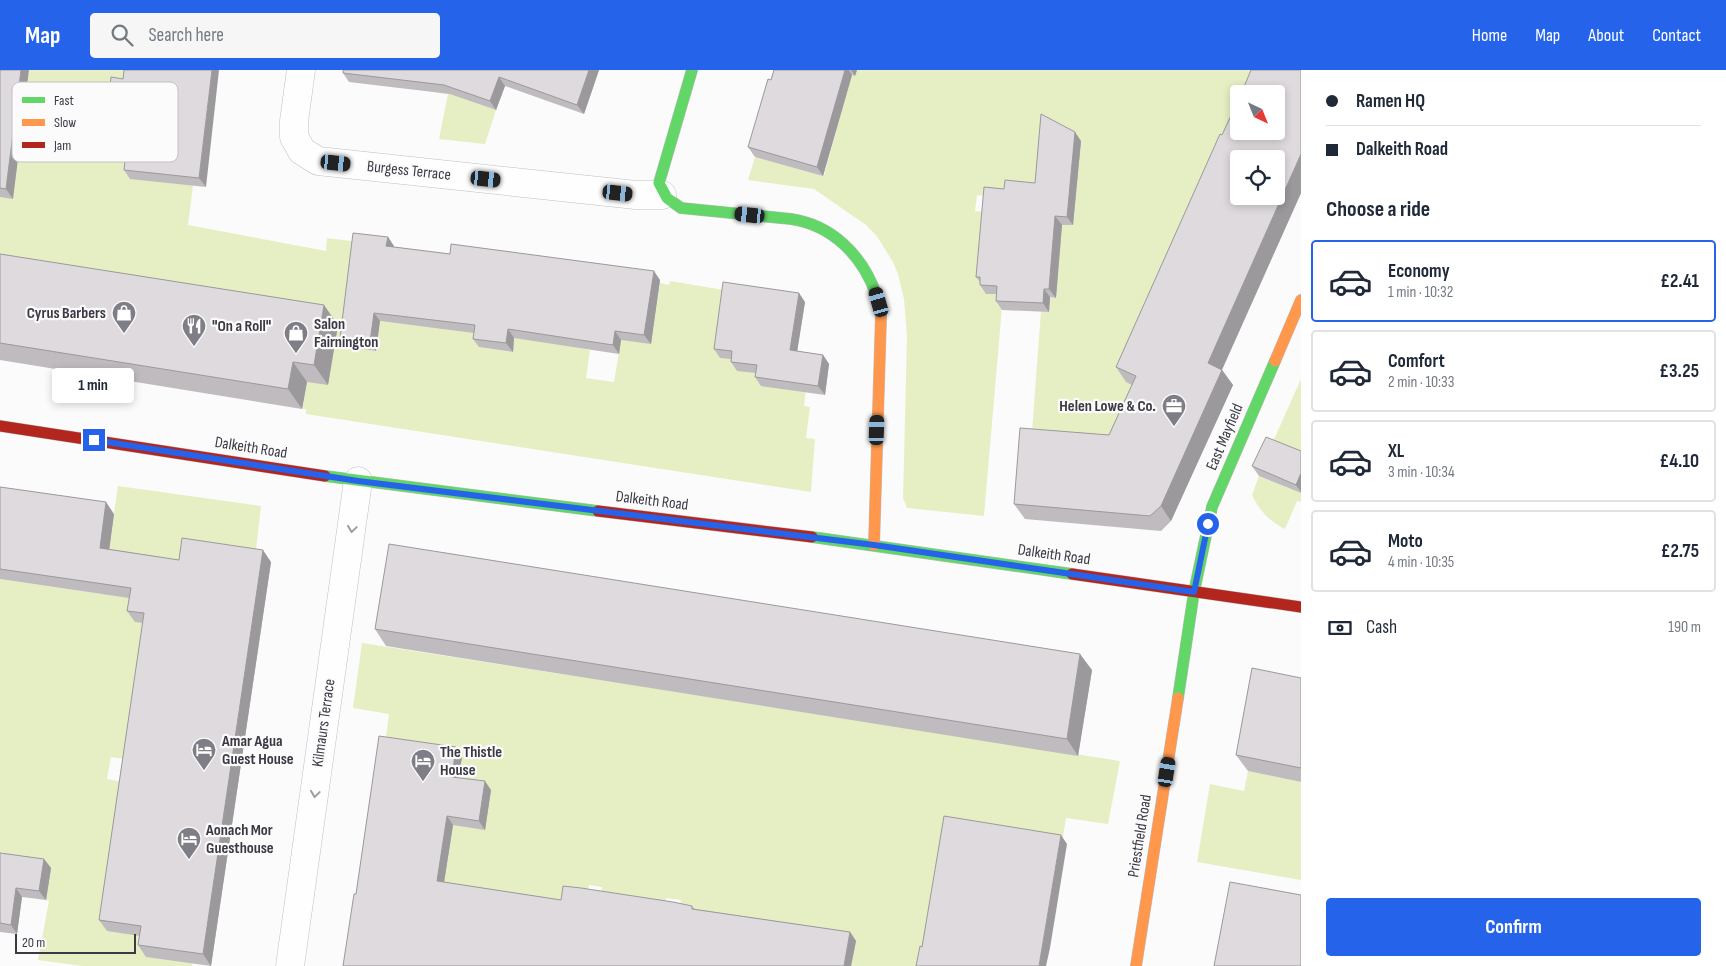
<!DOCTYPE html>
<meta charset="utf-8">
<style>
:root{--surface:#fff;--page:#f6f6f7;--text:#1f2937;--muted:#747a83;--line:#e0e1e3;--accent:#2563eb}
body{margin:0;font-family:"Sofia Sans Condensed",sans-serif;background:var(--page);color:var(--text);height:100vh;display:flex;flex-direction:column;font-size:19px;white-space:nowrap}
*{box-sizing:border-box;margin:0}
p{font-size:16px;color:var(--muted)}
.icon{flex:none;width:28px;height:28px;fill:none;stroke:currentColor;stroke-width:2;stroke-linecap:round;stroke-linejoin:round}
.map{position:relative;flex:1;overflow:hidden}
.details{display:flex;flex-direction:column;background:var(--surface);width:425px}
.details>*{flex:none}
.top-card{display:grid;align-content:center;height:110px;padding:0 25px;background:var(--surface)}
.needle{width:32px;rotate:137deg}
.buttons{position:absolute;left:1230px;top:15px;display:grid;gap:10px}
.buttons a{display:grid;place-items:center;width:55px;height:55px;border-radius:5px;background:var(--surface);box-shadow:0 2px 8px #0003;font-size:25px}
.scale{position:absolute;left:15px;bottom:12px;width:121px;box-sizing:border-box;padding-left:5px;border:2px solid #3c3945;border-top:0;font-size:14px;line-height:18px;white-space:nowrap;color:#3c3945;-webkit-text-stroke:4px #fbfbfb;paint-order:stroke}
.end{position:absolute;width:22px;height:22px;margin:-11px;border:6px solid #2563eb;background:#fff;box-shadow:0 0 0 2px #fff}
.from{border-radius:50%}
.bubble{position:absolute;height:35px;border-radius:5px;background:var(--surface);box-shadow:0 2px 8px #0003;font-size:16px;font-weight:700;line-height:35px;text-align:center}
.car{position:absolute;width:15px;height:30px;margin:-15px -8px;border-radius:6px;box-shadow:0 0 4px 1px #0007;background:linear-gradient(#222 24%,#8ab4d8 0 40%,#222 0 76%,#8ab4d8 0 86%,#222 0)}
.top-card b{display:flex;align-items:center;gap:18px;height:48px;font-size:19px}
.top-card b+b{border-top:1px solid var(--line)}
.top-card i{width:12px;height:12px;background:var(--text)}
ul{padding:0;list-style:none}
li{display:flex;align-items:center;gap:15px;height:82px;margin:0 10px 8px;padding:0 15px;border:2px solid var(--line);border-radius:5px}
li div{flex:1}
li b{display:block;font-size:19px}
li em{font-style:normal;font-weight:700}
li.active{border-color:var(--accent)}
li>.icon{width:45px;height:45px;stroke-width:1.5}
h2{padding:0 25px;font-size:22px;line-height:60px}
.pay{display:flex;align-items:center;gap:12px;height:55px;padding:0 25px;font-size:19px}
.pay p{margin-inline-start:auto}
.button{display:flex;gap:10px;margin-top:auto;padding:10px 25px}
.button a{flex:1;height:58px;border-radius:5px;background:var(--accent);color:#fff;font-size:20px;font-weight:700;line-height:58px;text-align:center}
header{display:flex;align-items:center;gap:30px;box-sizing:border-box;height:70px;padding:0 25px;background:var(--accent);color:#fff}
header strong{font-size:24px}
nav{display:flex;gap:28px;margin-inline-start:auto;font-size:18px}
.search{width:350px;height:45px;background:var(--page);display:flex;align-items:center;gap:12px;box-sizing:border-box;padding:0 18px;border-radius:5px;color:var(--muted);font-size:19px}
main{display:flex;flex:1;min-height:0}
.map>svg:first-child{display:block}
</style>
<header>
<strong>Map</strong>
<div class="search"><svg class="icon" aria-label="search" viewBox="0 0 24 24"><circle cx="10" cy="10" r="6"/><path d="M15 15l6 6"/></svg>Search here</div>
<nav><a>Home</a><a>Map</a><a>About</a><a>Contact</a></nav>
</header>
<main>
<div class="map">
<svg width="1301" height="896" viewBox="0 0 1301 896">
<rect width="100%" height="100%" fill="#fbfbfb"/>
<g fill="#e6efc3">
<path d="M29,0H174L107,49L106,59L122,61L135,75L193,116L188,155L326,181L327,168L359,172L346,277L376,281L380,251L421,256H482L480,277L512,282L523,195L571,276L590,280L586,308L614,312L621,270L651,273L660,213L669,215L670,211L730,221L738,290L763,304L806,319L804,336L810,337L806,368L815,369L811,422L306,344V339H302L307,312L0,193V127L22,51Z"/>
<path d="M441,0L462,28L496,40L485,74L439,69L448,24L438,23Z"/>
<path d="M834,0L855,6L857,0H1269L1258,24H1239V61L1147,321L1119,380L1032,362L1041,241L1049,242L1050,227L1056,228L1062,155H1073L1066,109L1010,128L977,125L975,141L992,143L1003,225L984,446L907,438L903,428L907,266L904,229L898,204L893,192L876,165L866,155L814,119L748,110L755,87L824,106L836,62Z"/>
<path d="M1301,309V388L1271,376Z"/>
<path d="M1259,406L1301,423V432L1297,431L1285,459C1270,452 1259,440 1252,425Z"/>
<path d="M118,416L261,436L255,489L178,558L174,696L111,687L107,709L130,713L149,867L147,887L193,893L192,896H82L38,890L49,831L46,830L50,798L0,791V509L102,524Z"/>
<path d="M362,573L1120,691L1108,754L1066,748L1062,773L989,896H851L679,841L681,830L666,828L664,839L600,828L602,817L589,815L587,827L560,885L422,841L453,751L469,717L385,675L389,644L353,638Z"/>
<path d="M1248,701L1301,712V810L1197,792L1210,714L1244,721Z"/>
</g>
<g fill="none" stroke-linecap="round" stroke-linejoin="round">
<defs>
<g id="street">
<path d="M301,0L294,51V67L302,81L318,91L636,125H662"/>
<path d="M290,896L358,411"/>
</g>
<g id="fast">
<path d="M692,0L659,113L667,128L681,138L791,149C832,155 862,185 876,224"/>
<path d="M325,406L598,441"/>
<path d="M812,467L1072,504"/>
<path d="M1178,628L1194,522L1212,437L1275,291"/>
</g>
<g id="slow">
<path d="M1275,291L1301,230"/>
<path d="M874,475L881,246L876,224"/>
<path d="M1136,896L1178,628"/>
</g>
<g id="jam">
<path d="M0,356L325,406"/>
<path d="M598,441L812,467"/>
<path d="M1072,504L1301,537"/>
</g>
</defs>
<use href="#street" stroke="#c0bec3" stroke-width="29"/>
<use href="#fast" stroke="#c0bec3" stroke-width="12"/>
<use href="#slow" stroke="#c0bec3" stroke-width="12"/>
<use href="#jam" stroke="#c0bec3" stroke-width="12"/>
<use href="#street" stroke="#fefefe" stroke-width="28"/>
<use href="#fast" stroke="#63d668" stroke-width="11"/>
<use href="#slow" stroke="#ff974d" stroke-width="11"/>
<use href="#jam" stroke="#b3261e" stroke-width="11"/>
</g>
<g fill="#bfbbbf">
<path d="M0,0L13,129L0,127Z"/>
<path d="M124,0L206,117L130,109L124,100L127,74H121L115,65V63L112,62L106,53L123,9Z"/>
<path d="M343,0H599L584,44L505,16L496,40L450,24L349,12L343,3Z"/>
<path d="M774,0H857L855,6L852,5L823,106L755,87L748,77Z"/>
<path d="M1222,65L1301,123L1222,300L1233,315L1171,451L1161,461L1025,449L1014,434L1109,365L1132,315L1126,312L1116,297Z"/>
<path d="M1081,71L1073,155H1062L1056,228L1050,227L1049,242L1002,240L996,231V224H986L980,215V212L976,207L1035,113Z"/>
<path d="M388,167L394,177L660,210L651,274L621,270L619,284L514,268L513,282L479,277L473,269L474,263L380,251L376,281L346,277L340,268Z"/>
<path d="M0,184L338,255L328,315L307,312L302,339L0,290Z"/>
<path d="M805,232L797,281L823,285L829,294L825,325L761,316L755,307L756,303L737,301L731,292V289L720,288L714,279Z"/>
<path d="M1301,381V423L1259,406L1252,396Z"/>
<path d="M0,417L114,444L109,479L179,490L271,492L211,896L146,887L138,875L140,866L107,861L99,850L143,553L135,552L127,541L129,528L0,509Z"/>
<path d="M375,559L1092,600L1078,686L386,576Z"/>
<path d="M1301,608V712L1248,701L1236,685Z"/>
<path d="M462,686L459,708L491,720L485,760L453,755L444,812L561,830L692,836L695,839L850,862L856,871L851,896H343L356,824Z"/>
<path d="M0,783L44,789L51,798L46,830L22,827L17,864L0,862Z"/>
</g>
<g fill="#9b999b">
<path d="M21,0H29L13,129L6,119Z"/>
<path d="M212,0H219L206,117L199,108Z"/>
<path d="M589,0H599L584,44L577,35Z"/>
<path d="M845,0H849L852,5L823,106L817,97Z"/>
<path d="M851,0H857L855,6Z"/>
<path d="M499,7L505,16L496,40L490,31Z"/>
<path d="M1075,62L1081,71L1073,155L1067,147Z"/>
<path d="M1301,84V123L1220,304L1222,300L1233,315L1171,451L1161,436L1208,293Z"/>
<path d="M1055,146L1062,155L1056,228L1049,219Z"/>
<path d="M388,167L394,176L393,185L386,176Z"/>
<path d="M654,201L660,210L651,274L644,265Z"/>
<path d="M1044,219L1050,227L1049,242L1043,233Z"/>
<path d="M799,223L805,232L796,289L790,280Z"/>
<path d="M324,235L338,255L328,315L314,295Z"/>
<path d="M374,243L380,251L376,281L370,272Z"/>
<path d="M508,259L514,268L513,282L506,273Z"/>
<path d="M615,261L621,270L619,284L613,275Z"/>
<path d="M823,285L829,294L825,325L818,316Z"/>
<path d="M293,292L307,312L302,339L288,319Z"/>
<path d="M1301,403V422L1296,415Z"/>
<path d="M106,432L114,444L108,489L100,478Z"/>
<path d="M263,480L271,492L211,896L203,884Z"/>
<path d="M1080,584L1092,600L1078,686L1067,669Z"/>
<path d="M456,677L462,686L458,715L452,707Z"/>
<path d="M485,711L491,720L485,760L479,751Z"/>
<path d="M447,746L453,755L443,819L437,811Z"/>
<path d="M1061,765L1067,774L1050,878L1046,896H1039Z"/>
<path d="M44,789L51,798L46,830L39,821Z"/>
<path d="M16,818L22,827L17,864L11,855Z"/>
<path d="M850,862L856,871L851,896H844Z"/>
</g>
<g fill="#dedade" stroke="#9b999b" fill-rule="evenodd">
<path d="M0,0H21L6,119L0,118Z"/>
<path d="M124,0H212L199,108L124,100L128,66L115,65L116,55L106,53L111,7L123,9Z"/>
<path d="M343,0H589L577,35L499,7L490,31L444,15L343,3Z"/>
<path d="M774,0H845L817,97L748,77L768,9L771,10Z"/>
<path d="M1251,0H1301V84L1208,293L1222,300L1161,436L1150,446L1014,434L1020,358L1109,365L1136,306L1116,297L1220,64L1222,65L1239,28V61H1276V24H1241ZM1239,89H1276V126H1239Z"/>
<path d="M1041,44L1075,62L1067,147L1055,146L1049,219H1044L1043,233L996,231L997,216L980,215V207H976L984,117L1004,119L1005,110L1035,113Z"/>
<path d="M353,163L388,167L386,176L450,184L451,174L654,201L644,265L615,261L613,275L508,259L506,273L473,269L475,255L374,243L370,272L340,268Z"/>
<path d="M0,184L324,235L314,295L293,292L288,319L0,273Z"/>
<path d="M723,212L799,223L790,280L823,285L818,316L755,307L757,295L731,292L732,281L714,279Z"/>
<path d="M1266,367L1301,381V403L1296,415L1252,396Z"/>
<path d="M0,417L106,432L100,478L179,490L182,468L263,480L203,884L138,875L141,856L99,850L144,543L127,541L131,518L0,499Z"/>
<path d="M389,474L1080,584L1067,669L375,559Z"/>
<path d="M1252,598L1301,608V698L1236,685Z"/>
<path d="M379,666L456,677L452,707L485,711L479,751L447,746L437,811L561,830L563,816L581,818L673,832L692,836V839L850,862L844,896H343L354,824H356Z"/>
<path d="M944,746L1061,765L1039,896H916L920,876L922,877Z"/>
<path d="M0,783L44,789L39,821L16,818L11,855L0,853Z"/>
<path d="M1230,812L1301,825V896H1214Z"/>
</g>
<defs><path id="oneway-chevron" d="M-2-3.5L2.5 0L-2 3.5" fill="none" stroke-width="1.6" stroke-linecap="round" stroke-linejoin="round" transform="scale(1.25)"/></defs>
<g stroke="#9d9ca2">
<use href="#oneway-chevron" transform="translate(352 459) rotate(98)"/>
<use href="#oneway-chevron" transform="translate(315 724) rotate(98)"/>
</g>
<g fill="none" stroke-linecap="round" stroke-linejoin="round">
<path stroke="#2563eb" stroke-width="6" d="M94,370L358,411L874,475L1194,522L1208,454"/>
</g>
<defs>
<symbol id="shop-pin" viewBox="-11 -11 22 30"><path d="M0 17L-7.5 6A9.5 9.5 0 1 1 7.5 6Z" fill="#7f7d85" stroke="#fbfbfb"/><path d="M-5-2.5h2.3a2.7 3.5 0 0 1 5.4 0H5L5.5 6h-11ZM-1.5-2.5h3a1.5 2.3 0 0 0-3 0Z" fill="#fff"/></symbol>
<symbol id="restaurant-pin" viewBox="-11 -11 22 30"><path d="M0 17L-7.5 6A9.5 9.5 0 1 1 7.5 6Z" fill="#7f7d85" stroke="#fbfbfb"/><path d="M-5-6h1v4h1v-4h1v4h1v-4h1v5L-1.5 .5V6h-2V.5L-5-1ZM5-6V6H3V1.5H1.5Q1.5-4 5-6Z" fill="#fff"/></symbol>
<symbol id="office-pin" viewBox="-11 -11 22 30"><path d="M0 17L-7.5 6A9.5 9.5 0 1 1 7.5 6Z" fill="#7f7d85" stroke="#fbfbfb"/><path d="M-6-3h4V-5.5h4V-3h4V5H-6ZM-1-4.5V-3h2v-1.5ZM-6 0V1H6V0Z" fill="#fff"/></symbol>
<symbol id="hotel-pin" viewBox="-11 -11 22 30"><path d="M0 17L-7.5 6A9.5 9.5 0 1 1 7.5 6Z" fill="#7f7d85" stroke="#fbfbfb"/><path d="M-6-4.5h1.5V1H6V5H4.5V3h-9V5H-6ZM-4 0a1.8 1.8 0 1 1 3.6 0ZM.5 0V-2.5h3Q6-2.5 6 0Z" fill="#fff"/></symbol>
</defs>
<g fill-rule="evenodd">
<use href="#shop-pin" x="110" y="229" width="28" height="38"/>
<use href="#restaurant-pin" x="180" y="242" width="28" height="38"/>
<use href="#shop-pin" x="282" y="249" width="28" height="38"/>
<use href="#office-pin" x="1160" y="322" width="28" height="38"/>
<use href="#hotel-pin" x="190" y="666" width="28" height="38"/>
<use href="#hotel-pin" x="409" y="677" width="28" height="38"/>
<use href="#hotel-pin" x="175" y="755" width="28" height="38"/>
</g>
<g text-anchor="middle" dominant-baseline="central" stroke-width="4.5" stroke-linejoin="round" paint-order="stroke">
<g font-size="16" fill="#3c3945" stroke="#fbfbfb">
<text transform="translate(409 101) rotate(6)">Burgess Terrace</text>
<text transform="translate(1225 367) rotate(-67)">East Mayfield</text>
<text transform="translate(251 378) rotate(9)">Dalkeith Road</text>
<text transform="translate(652 431) rotate(7)">Dalkeith Road</text>
<text transform="translate(1054 485) rotate(8)">Dalkeith Road</text>
<text transform="translate(324 653) rotate(-82)">Kilmaurs Terrace</text>
<text transform="translate(1140 766) rotate(-81)">Priestfield Road</text>
</g>
<g font-size="16" font-weight="bold" fill="#3c3945" stroke="#fbfbfb" text-anchor="start">
<text x="106" y="243" text-anchor="end">Cyrus Barbers</text>
<text x="314" y="254">Salon<tspan x="314" dy="18">Fairnington</tspan></text>
<text x="212" y="256">"On a Roll"</text>
<text x="1156" y="336" text-anchor="end">Helen Lowe &amp; Co.</text>
<text x="222" y="671">Amar Agua<tspan x="222" dy="18">Guest House</tspan></text>
<text x="440" y="682">The Thistle<tspan x="440" dy="18">House</tspan></text>
<text x="206" y="760">Aonach Mor<tspan x="206" dy="18">Guesthouse</tspan></text>
</g>
</g>
<rect x="12" y="12" width="166" height="80" rx="8" fill="#fbfbfb" stroke="#c2c1c4" stroke-width="1"/>
<rect x="22" y="27" width="23" height="6" fill="#63d668"/>
<rect x="22" y="49" width="23" height="7" fill="#ff974d"/>
<rect x="22" y="72" width="23" height="6" fill="#b3261e"/>
<g font-size="14" fill="#3c3945">
<text x="54" y="35">Fast</text>
<text x="54" y="57">Slow</text>
<text x="54" y="80">Jam</text>
</g>
</svg>
<div class="buttons">
<a><svg class="needle" viewBox="-14 -14 28 28"><path d="M0-13l5 13h-10z" fill="#e53935"/><path d="M0 13l5-13h-10z" fill="#747a83"/></svg></a>
<a><svg class="icon" aria-label="locate" viewBox="0 0 24 24"><circle cx="12" cy="12" r="6"/><path d="M12 2v4M12 18v4M2 12h4M18 12h4"/></svg></a>
</div>
<div class="scale">20 m</div>
<i class="end from" style="left:1208px;top:454px"></i>
<i class="end" style="left:94px;top:370px"></i>
<div class="bubble" style="left:52px;top:298px;width:82px">1 min</div>
<i class="car" style="left:336px;top:93px;rotate:96deg"></i>
<i class="car" style="left:486px;top:109px;rotate:96deg"></i>
<i class="car" style="left:618px;top:123px;rotate:96deg"></i>
<i class="car" style="left:750px;top:145px;rotate:276deg"></i>
<i class="car" style="left:879px;top:232px;rotate:344deg"></i>
<i class="car" style="left:877px;top:360px;rotate:2deg"></i>
<i class="car" style="left:1167px;top:702px;rotate:9deg"></i>
</div>
<section class="details">
<div class="top-card">
<b><i class="from"></i>Ramen HQ</b>
<b><i></i>Dalkeith Road</b>
</div>
<h2>Choose a ride</h2>
<ul>
<li class="active"><svg class="icon" aria-label="car" viewBox="0 0 24 24"><path d="M5 17H2v-5l4-1 3-4h7l3 4 3 1v5h-3M9 17h6M6 11h13"/><circle cx="7" cy="17" r="2"/><circle cx="17" cy="17" r="2"/></svg><div><b>Economy</b><p>1 min · 10:32</p></div><em>£2.41</em></li>
<li><svg class="icon" aria-label="car" viewBox="0 0 24 24"><path d="M5 17H2v-5l4-1 3-4h7l3 4 3 1v5h-3M9 17h6M6 11h13"/><circle cx="7" cy="17" r="2"/><circle cx="17" cy="17" r="2"/></svg><div><b>Comfort</b><p>2 min · 10:33</p></div><em>£3.25</em></li>
<li><svg class="icon" aria-label="car" viewBox="0 0 24 24"><path d="M5 17H2v-5l4-1 3-4h7l3 4 3 1v5h-3M9 17h6M6 11h13"/><circle cx="7" cy="17" r="2"/><circle cx="17" cy="17" r="2"/></svg><div><b>XL</b><p>3 min · 10:34</p></div><em>£4.10</em></li>
<li><svg class="icon" aria-label="car" viewBox="0 0 24 24"><path d="M5 17H2v-5l4-1 3-4h7l3 4 3 1v5h-3M9 17h6M6 11h13"/><circle cx="7" cy="17" r="2"/><circle cx="17" cy="17" r="2"/></svg><div><b>Moto</b><p>4 min · 10:35</p></div><em>£2.75</em></li>
</ul>
<div class="pay"><svg class="icon" aria-label="cash" viewBox="0 0 24 24"><path d="M3 7h18v10H3z"/><circle cx="12" cy="12" r="2"/></svg>Cash<p>190 m</p></div>
<div class="button"><a>Confirm</a></div>
</section>
</main>
